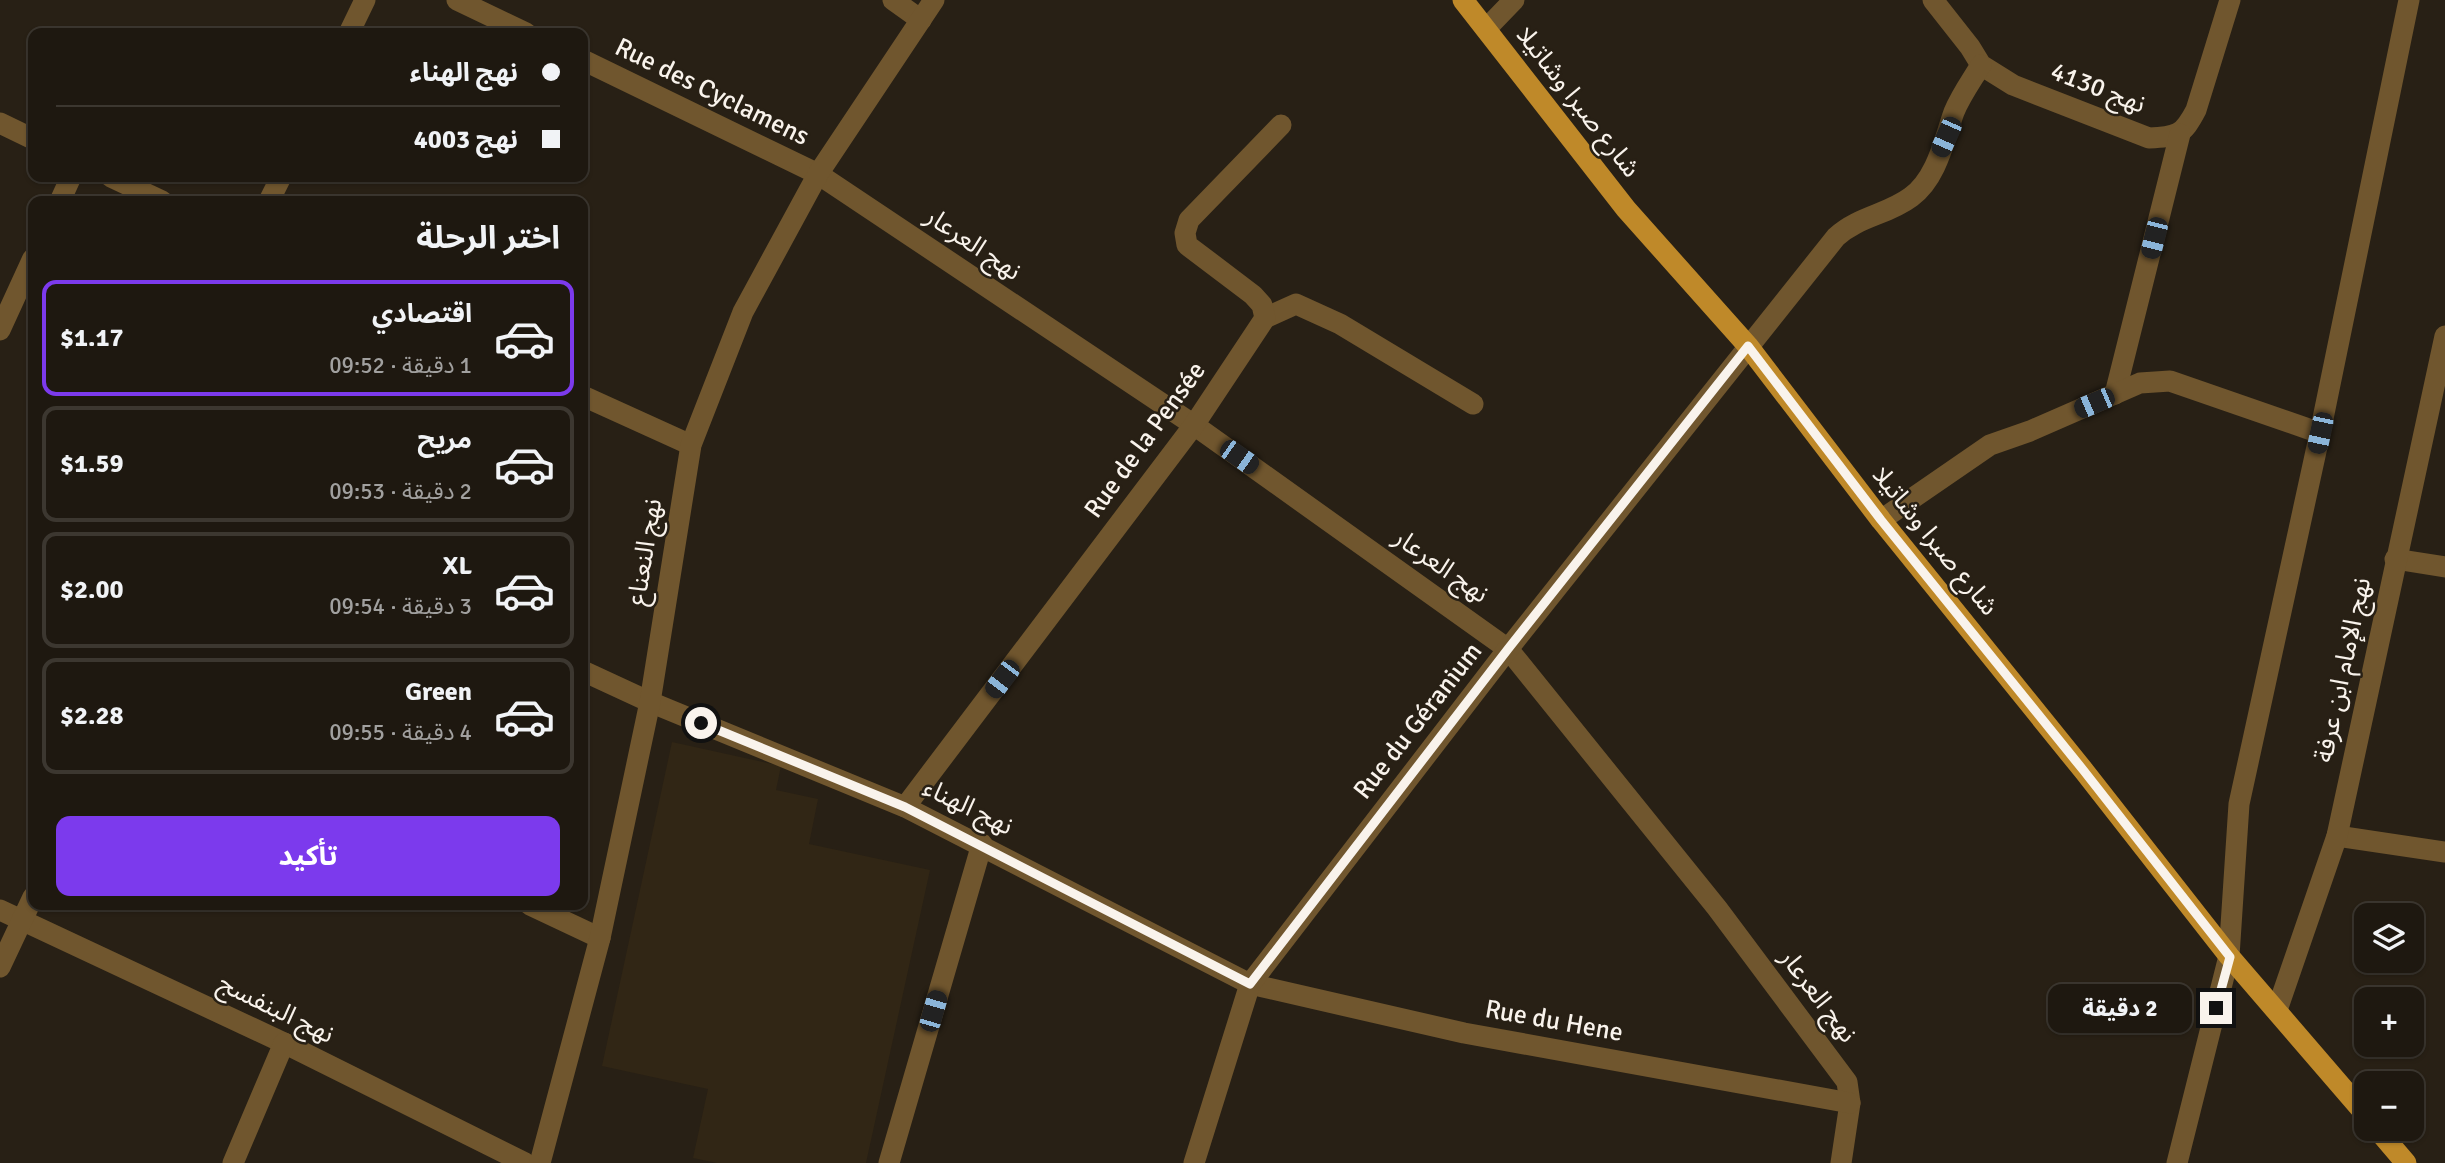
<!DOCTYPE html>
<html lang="ar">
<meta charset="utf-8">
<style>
:root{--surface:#1e1810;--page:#2b251e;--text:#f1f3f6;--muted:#a1a09f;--line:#3c3730;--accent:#7c3aed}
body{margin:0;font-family:Signika,"Noto Sans Arabic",sans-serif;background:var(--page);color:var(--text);direction:rtl;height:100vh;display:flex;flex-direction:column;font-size:26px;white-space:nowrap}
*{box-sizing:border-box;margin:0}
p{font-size:23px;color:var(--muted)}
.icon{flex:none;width:38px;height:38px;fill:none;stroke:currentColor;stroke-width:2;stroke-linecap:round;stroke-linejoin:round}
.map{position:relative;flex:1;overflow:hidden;direction:ltr}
.panel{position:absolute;left:28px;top:196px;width:560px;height:714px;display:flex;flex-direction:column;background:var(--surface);border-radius:14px;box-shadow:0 2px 5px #0004,0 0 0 2px var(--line);direction:rtl}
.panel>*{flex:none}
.top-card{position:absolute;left:28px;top:28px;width:560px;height:154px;border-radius:14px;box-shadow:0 2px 5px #0004,0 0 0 2px var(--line);direction:rtl;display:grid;align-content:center;height:154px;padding:0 28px;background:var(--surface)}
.controls{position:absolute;left:2354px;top:903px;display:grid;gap:14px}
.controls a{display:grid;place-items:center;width:70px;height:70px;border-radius:14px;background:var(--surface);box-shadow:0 2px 5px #0004,0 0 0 2px var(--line);font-size:35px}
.end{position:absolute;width:32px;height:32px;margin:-16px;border:9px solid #f9f3ec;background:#111;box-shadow:0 0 0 4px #111}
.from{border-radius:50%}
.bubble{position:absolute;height:49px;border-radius:14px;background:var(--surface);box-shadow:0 2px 5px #0004,0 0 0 2px var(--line);font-size:23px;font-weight:700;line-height:49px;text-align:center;direction:rtl}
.car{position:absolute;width:21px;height:42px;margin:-21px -10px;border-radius:9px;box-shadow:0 0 5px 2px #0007;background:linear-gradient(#222 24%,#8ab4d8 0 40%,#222 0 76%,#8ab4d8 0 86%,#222 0)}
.top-card b{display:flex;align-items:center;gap:24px;height:66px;font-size:26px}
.top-card b+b{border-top:2px solid var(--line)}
.top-card i{width:18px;height:18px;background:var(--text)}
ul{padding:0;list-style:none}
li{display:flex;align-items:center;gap:21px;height:116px;margin:0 14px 10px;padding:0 14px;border:4px solid var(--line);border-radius:14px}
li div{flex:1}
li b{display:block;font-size:26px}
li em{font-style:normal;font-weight:700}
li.active{border-color:var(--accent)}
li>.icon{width:63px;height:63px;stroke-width:1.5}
h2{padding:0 28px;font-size:32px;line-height:84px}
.action{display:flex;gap:14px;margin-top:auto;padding:14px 28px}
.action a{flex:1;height:80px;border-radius:14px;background:var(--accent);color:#fff;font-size:28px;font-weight:700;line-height:80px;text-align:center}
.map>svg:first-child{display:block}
</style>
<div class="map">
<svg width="2445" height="1163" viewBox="0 0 2445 1163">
<rect width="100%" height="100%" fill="#282015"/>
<path fill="#312615" d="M672,742L781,766L776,790L818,799L809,844L930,870L866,1163H717L693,1158L708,1089L602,1066Z"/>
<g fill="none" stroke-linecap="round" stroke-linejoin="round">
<g stroke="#70562e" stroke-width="21">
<path d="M457,0L526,33"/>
<path d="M893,0L921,20"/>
<path d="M1933,0L1970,47L1981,65L2013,85L2149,138C2177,137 2183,135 2196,110L2230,0"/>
<path d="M1486,29L1514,0"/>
<path d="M349,33L365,0"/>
<path d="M583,60L818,174L1194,425L1508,649L1717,908L1847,1082L1850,1103L1841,1163"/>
<path d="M0,123L33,139"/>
<path d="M111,177L162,201"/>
<path d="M60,201L71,177"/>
<path d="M269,201L281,177"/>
<path d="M1265,318L1296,304L1340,324L1473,404"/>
<path d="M0,330L33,258"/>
<path d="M2115,394L2180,134"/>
<path d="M583,396L691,445"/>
<path d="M1881,520L1990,445L2030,431L2140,383L2170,381L2320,433"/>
<path d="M2395,559L2445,567"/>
<path d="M583,671L650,702L905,807L1250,984L1464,1033L1850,1103"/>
<path d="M905,807L1194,425L1265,318L1262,305L1253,295L1187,245L1185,233L1189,220L1281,125"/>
<path d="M2337,836L2445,852"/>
<path d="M530,905L600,938"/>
<path d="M0,910L284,1043L525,1163"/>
<path d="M0,967L33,897"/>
<path d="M2277,1010L2337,836L2445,336"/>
<path d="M233,1163L284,1043"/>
<path d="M540,1163L600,938L650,702L691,445L743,312L818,174L934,0"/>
<path d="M889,1163L982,844"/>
<path d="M1194,1163L1250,984L1508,649L1836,237C1859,216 1887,215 1911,197C1937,178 1944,140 1954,112C1961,95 1972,80 1981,65"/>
<path d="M2177,1163L2229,956L2239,804L2320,433L2409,0"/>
</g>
<g stroke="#bf8929" stroke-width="21">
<path d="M1463,0L1626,209L1748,346L1881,520L2084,771L2229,956L2366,1115"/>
<path d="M2377,1129L2406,1163"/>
</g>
</g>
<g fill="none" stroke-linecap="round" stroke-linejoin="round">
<path stroke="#f9f3ec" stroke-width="9" d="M701,723L905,807L1250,984L1508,649L1748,346L1881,520L2084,771L2230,957L2216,1008"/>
</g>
<g text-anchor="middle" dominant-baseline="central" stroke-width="5" stroke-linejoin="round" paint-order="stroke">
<g font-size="26" fill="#f9f3ec" stroke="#282015">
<text transform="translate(2098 88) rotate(21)">نهج 4130</text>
<text transform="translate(712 92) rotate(26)">Rue des Cyclamens</text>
<text transform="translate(1578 102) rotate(52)">شارع صبرا وشاتيلا</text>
<text transform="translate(973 244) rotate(34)">نهج العرعار</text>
<text transform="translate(1145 440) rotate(-54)">Rue de la Pensée</text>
<text transform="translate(1935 541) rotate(51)">شارع صبرا وشاتيلا</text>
<text transform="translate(645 552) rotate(-81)">نهج النعناع</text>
<text transform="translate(1441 566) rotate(35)">نهج العرعار</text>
<text transform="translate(2343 670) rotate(-78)">نهج الإمام ابن عرفة</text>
<text transform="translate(1418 721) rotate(-52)">Rue du Géranium</text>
<text transform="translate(968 807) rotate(26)">نهج الهناء</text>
<text transform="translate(1818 996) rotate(53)">نهج العرعار</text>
<text transform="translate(276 1009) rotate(26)">نهج البنفسج</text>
<text transform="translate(1554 1021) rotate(10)">Rue du Hene</text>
</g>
</g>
</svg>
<div class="controls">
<a><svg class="icon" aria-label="layers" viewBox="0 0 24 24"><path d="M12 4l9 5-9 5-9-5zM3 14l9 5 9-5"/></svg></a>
<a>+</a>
<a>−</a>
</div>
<i class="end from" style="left:701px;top:723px"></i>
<i class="end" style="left:2216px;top:1008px"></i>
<div class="bubble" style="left:2048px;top:984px;width:144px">2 دقيقة</div>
<i class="car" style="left:1946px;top:137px;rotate:204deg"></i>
<i class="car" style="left:2154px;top:238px;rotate:194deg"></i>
<i class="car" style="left:2094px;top:403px;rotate:247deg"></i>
<i class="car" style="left:2320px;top:433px;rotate:192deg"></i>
<i class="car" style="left:1239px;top:457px;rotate:125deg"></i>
<i class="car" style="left:1002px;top:679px;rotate:217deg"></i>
<i class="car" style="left:933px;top:1011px;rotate:16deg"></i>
<div class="top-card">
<b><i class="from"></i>نهج الهناء</b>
<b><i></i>نهج 4003</b>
</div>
<section class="panel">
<h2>اختر الرحلة</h2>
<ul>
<li class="active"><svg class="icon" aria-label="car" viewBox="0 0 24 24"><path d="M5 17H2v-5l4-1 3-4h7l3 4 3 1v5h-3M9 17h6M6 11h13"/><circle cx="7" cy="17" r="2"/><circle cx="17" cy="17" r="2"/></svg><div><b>اقتصادي</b><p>1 دقيقة · 09:52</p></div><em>$1.17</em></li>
<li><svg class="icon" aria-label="car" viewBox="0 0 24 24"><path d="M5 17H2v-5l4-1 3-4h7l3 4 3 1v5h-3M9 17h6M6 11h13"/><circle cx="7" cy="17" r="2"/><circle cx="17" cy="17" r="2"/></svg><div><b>مريح</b><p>2 دقيقة · 09:53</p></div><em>$1.59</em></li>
<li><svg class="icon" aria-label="car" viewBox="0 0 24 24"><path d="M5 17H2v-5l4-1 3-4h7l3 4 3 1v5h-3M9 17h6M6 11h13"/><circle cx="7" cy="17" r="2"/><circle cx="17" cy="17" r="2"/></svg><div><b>XL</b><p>3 دقيقة · 09:54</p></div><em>$2.00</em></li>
<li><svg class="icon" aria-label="car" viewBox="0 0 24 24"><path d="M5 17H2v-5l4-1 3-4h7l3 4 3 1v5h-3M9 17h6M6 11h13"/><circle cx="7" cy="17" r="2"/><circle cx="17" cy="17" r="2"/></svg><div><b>Green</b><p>4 دقيقة · 09:55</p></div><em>$2.28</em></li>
</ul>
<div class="action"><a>تأكيد</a></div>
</section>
</div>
